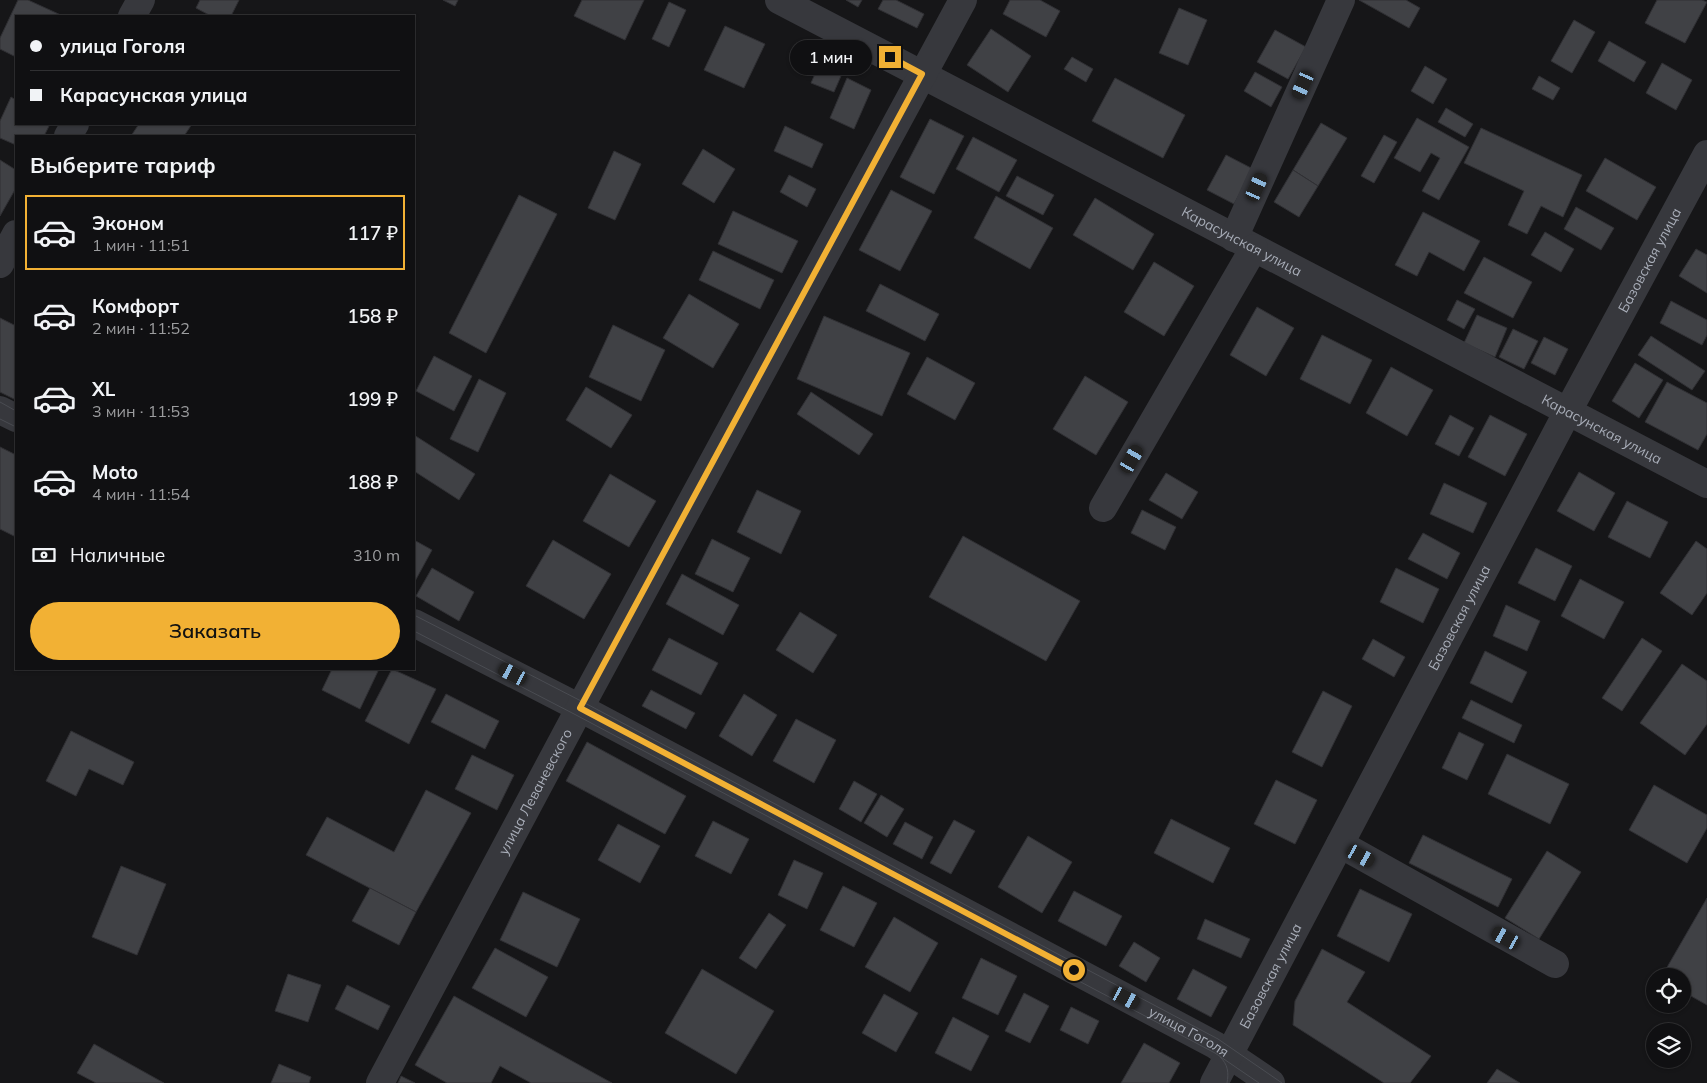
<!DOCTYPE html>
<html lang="ru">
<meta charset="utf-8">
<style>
:root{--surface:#101012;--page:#1e1e20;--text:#f1f3f6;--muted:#9c9d9f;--line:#303032;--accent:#f2b134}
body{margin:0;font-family:Mulish,sans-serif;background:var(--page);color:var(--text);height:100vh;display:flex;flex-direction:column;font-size:19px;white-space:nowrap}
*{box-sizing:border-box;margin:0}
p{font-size:16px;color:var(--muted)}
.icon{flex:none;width:28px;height:28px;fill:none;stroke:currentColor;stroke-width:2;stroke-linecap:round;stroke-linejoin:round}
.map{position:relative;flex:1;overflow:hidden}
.drawer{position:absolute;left:15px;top:135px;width:400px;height:535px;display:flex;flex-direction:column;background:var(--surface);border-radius:0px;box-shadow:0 1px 4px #0004,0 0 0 1px var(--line)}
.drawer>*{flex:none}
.guide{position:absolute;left:15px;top:15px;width:400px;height:110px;border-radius:0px;box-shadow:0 1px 4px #0004,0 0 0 1px var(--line);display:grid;align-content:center;height:110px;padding:0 15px;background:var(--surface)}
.tools{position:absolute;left:1646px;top:968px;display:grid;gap:10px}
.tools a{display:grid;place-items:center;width:45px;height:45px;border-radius:50%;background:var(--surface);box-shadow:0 1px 4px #0004,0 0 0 1px var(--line);font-size:25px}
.end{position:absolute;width:22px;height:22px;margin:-11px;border:6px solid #f2b134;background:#111;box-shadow:0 0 0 2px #111}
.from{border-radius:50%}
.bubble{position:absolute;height:35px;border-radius:18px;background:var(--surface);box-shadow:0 1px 4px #0004,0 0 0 1px var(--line);font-size:16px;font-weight:600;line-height:35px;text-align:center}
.car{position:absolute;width:15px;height:30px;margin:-15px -8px;border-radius:6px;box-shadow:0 0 4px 1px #0007;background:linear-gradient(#222 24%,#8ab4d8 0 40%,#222 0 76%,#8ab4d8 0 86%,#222 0)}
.guide b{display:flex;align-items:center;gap:18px;height:48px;font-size:19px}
.guide b+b{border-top:1px solid var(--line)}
.guide i{width:12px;height:12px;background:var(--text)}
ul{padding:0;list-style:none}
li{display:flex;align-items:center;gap:15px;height:75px;margin:0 10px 8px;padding:0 5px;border:2px solid transparent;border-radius:0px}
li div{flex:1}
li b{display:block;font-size:19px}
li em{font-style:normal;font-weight:600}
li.on{border-color:var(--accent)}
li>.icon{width:45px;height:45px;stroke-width:1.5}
h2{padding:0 15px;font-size:22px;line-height:60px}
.pay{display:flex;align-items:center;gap:12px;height:55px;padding:0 15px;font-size:19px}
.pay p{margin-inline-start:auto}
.button{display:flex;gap:10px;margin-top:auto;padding:10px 15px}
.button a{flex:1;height:58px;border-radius:30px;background:var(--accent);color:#111;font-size:20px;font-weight:600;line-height:58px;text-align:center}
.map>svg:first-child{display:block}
</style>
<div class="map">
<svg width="1707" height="1083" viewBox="0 0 1707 1083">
<rect width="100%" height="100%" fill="#161618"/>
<g fill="#404145" stroke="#303034">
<path d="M18,0H28L63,16H16V57L0,49V38Z"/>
<path d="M200,0H239L231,16H211L196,8Z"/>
<path d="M443,0H458L455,6Z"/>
<path d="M582,0H644L625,40L574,16Z"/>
<path d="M846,0H862L858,7Z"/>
<path d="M883,0H896L924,14L917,28L878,9Z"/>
<path d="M1010,0H1040L1060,11L1046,37L1003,14Z"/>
<path d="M1359,0H1406L1420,8L1409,28Z"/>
<path d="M1657,0H1702L1707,2L1685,43L1645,23Z"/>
<path d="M669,2L686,10L669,47L652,39Z"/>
<path d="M1179,8L1207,20L1188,65L1159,53Z"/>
<path d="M1574,20L1595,32L1572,73L1551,61Z"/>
<path d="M725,26L765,44L744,88L704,70Z"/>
<path d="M991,29L1031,56L1008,92L967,65Z"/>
<path d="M1275,30L1306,47L1288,79L1257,62Z"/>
<path d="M1609,41L1646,62L1634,82L1598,61Z"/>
<path d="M1072,57L1093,69L1086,82L1064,69Z"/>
<path d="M821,60L844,69L834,92L811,83Z"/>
<path d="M1662,63L1692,80L1676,110L1646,93Z"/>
<path d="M1425,66L1447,79L1433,104L1411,91Z"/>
<path d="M1255,72L1282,87L1271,107L1244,91Z"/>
<path d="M1539,76L1560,88L1553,100L1532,89Z"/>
<path d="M847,78L871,90L854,129L830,118Z"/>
<path d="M1115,78L1185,115L1163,158L1092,121Z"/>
<path d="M11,97L16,100V124H50L44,136H16V145L0,138V121Z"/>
<path d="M1446,108L1473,124L1465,137L1438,122Z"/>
<path d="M1417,118L1469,147L1439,200L1422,191L1440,158L1431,153L1420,172L1394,158Z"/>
<path d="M930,119L964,136L934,194L900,177Z"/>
<path d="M1321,123L1347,138L1318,186L1293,170Z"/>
<path d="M139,124H192L184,136H131Z"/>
<path d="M785,126L823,144L812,168L774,151Z"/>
<path d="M1481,128L1582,175L1563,217L1541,206L1527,234L1508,225L1524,191L1464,163Z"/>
<path d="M1384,135L1397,142L1374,183L1361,176Z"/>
<path d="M973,137L1017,160L999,192L956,169Z"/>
<path d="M703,149L735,169L714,203L682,184Z"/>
<path d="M614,151L641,164L615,220L588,208Z"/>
<path d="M1226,155L1253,169L1234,204L1207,190Z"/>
<path d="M1605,158L1656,187L1637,220L1586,191Z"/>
<path d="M0,160L16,170V188L0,216Z"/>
<path d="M1293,170L1318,186L1299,217L1274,202Z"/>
<path d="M789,175L816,189L807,207L780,192Z"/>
<path d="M1017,176L1054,195L1043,215L1006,196Z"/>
<path d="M891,190L932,211L900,271L859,250Z"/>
<path d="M519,195L557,214L486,353L449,333Z"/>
<path d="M996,196L1053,228L1030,269L974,238Z"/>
<path d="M1095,198L1154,234L1133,270L1073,235Z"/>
<path d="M1576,207L1614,228L1601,250L1564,229Z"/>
<path d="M733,211L798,241L782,273L718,244Z"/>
<path d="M1423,212L1480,241L1464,271L1429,252L1417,276L1395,265Z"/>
<path d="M1545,232L1574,249L1561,272L1531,255Z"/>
<path d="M1696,249L1707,255V293L1679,276Z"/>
<path d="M713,251L774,280L760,309L699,280Z"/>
<path d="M1484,257L1532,282L1513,318L1464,293Z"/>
<path d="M1154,262L1194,286L1164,336L1124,312Z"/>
<path d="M880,284L939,314L925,341L866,311Z"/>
<path d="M689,294L739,324L713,368L663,338Z"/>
<path d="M1457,300L1475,309L1464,329L1447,320Z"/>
<path d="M1671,301L1707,320V335L1702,345L1660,323Z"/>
<path d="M1257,307L1294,328L1266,376L1230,355Z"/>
<path d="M1477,315L1507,328L1495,357L1464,343Z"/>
<path d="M824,316L910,353L882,416L797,379Z"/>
<path d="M0,318L16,326V400L0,392Z"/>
<path d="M613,325L665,350L641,401L589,377Z"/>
<path d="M1513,329L1538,341L1524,369L1499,357Z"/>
<path d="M1322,335L1372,360L1350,404L1300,379Z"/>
<path d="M1651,336L1705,371L1692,390L1638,355Z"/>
<path d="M1544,337L1568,349L1555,375L1531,363Z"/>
<path d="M434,356L472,376L454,411L416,391Z"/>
<path d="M927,357L975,383L955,420L907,394Z"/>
<path d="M1635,363L1663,380L1639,418L1612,401Z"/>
<path d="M1391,367L1433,390L1407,436L1366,413Z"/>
<path d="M1085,376L1128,402L1096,455L1053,429Z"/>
<path d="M479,379L506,393L478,452L450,439Z"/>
<path d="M1667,382L1707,403V434L1698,450L1645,422Z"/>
<path d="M586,387L632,415L611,448L566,420Z"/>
<path d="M811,392L873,434L859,455L797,414Z"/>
<path d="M1450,415L1474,428L1459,456L1435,444Z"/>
<path d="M1490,415L1527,434L1505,476L1468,457Z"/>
<path d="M414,435L475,474L459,500L414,471Z"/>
<path d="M0,447L16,455V537L0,529Z"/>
<path d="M1579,472L1615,493L1594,531L1557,511Z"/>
<path d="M1166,473L1198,492L1182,519L1149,500Z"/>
<path d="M610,474L656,501L629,547L583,521Z"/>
<path d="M1444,483L1487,503L1473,533L1430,514Z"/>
<path d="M757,490L801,511L781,554L737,532Z"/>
<path d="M1627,501L1668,522L1650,558L1608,537Z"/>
<path d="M1142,510L1176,527L1165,550L1131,533Z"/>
<path d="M1423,533L1460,553L1447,579L1408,559Z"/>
<path d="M963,536L1080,601L1046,661L929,597Z"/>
<path d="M712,539L750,558L733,592L695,574Z"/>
<path d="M414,540L432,550L414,583Z"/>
<path d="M553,540L611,574L584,619L526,586Z"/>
<path d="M1696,541L1707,549V593L1692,615L1660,593Z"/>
<path d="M1536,548L1572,566L1555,601L1518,583Z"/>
<path d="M432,568L474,592L459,621L416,596Z"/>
<path d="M1396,568L1439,589L1423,623L1380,602Z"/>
<path d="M682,574L739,605L723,635L666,604Z"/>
<path d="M1580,579L1624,602L1604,639L1561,616Z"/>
<path d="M1506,605L1540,621L1527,651L1493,636Z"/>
<path d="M800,612L837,635L813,673L776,650Z"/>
<path d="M669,638L718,663L701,695L652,670Z"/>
<path d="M1642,638L1662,651L1622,711L1602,698Z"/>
<path d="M1373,639L1405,657L1394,677L1362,659Z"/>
<path d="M1485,651L1527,672L1512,703L1470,683Z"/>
<path d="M1682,664L1707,681V724L1685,755L1640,723Z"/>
<path d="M332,669H379L360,709L322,690Z"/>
<path d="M392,669L436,689L409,744L365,721Z"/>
<path d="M651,690L695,713L686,729L642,706Z"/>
<path d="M1323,691L1352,706L1322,767L1292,752Z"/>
<path d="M446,694L499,721L485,749L431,722Z"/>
<path d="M744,694L777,715L752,756L719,736Z"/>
<path d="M1471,700L1522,725L1514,743L1462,718Z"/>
<path d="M796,719L836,740L814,783L773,761Z"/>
<path d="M71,731L134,762L123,785L89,769L76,796L46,781Z"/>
<path d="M1459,732L1484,744L1467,780L1442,768Z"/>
<path d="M587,742L686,796L665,834L566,781Z"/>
<path d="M1507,754L1569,784L1550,824L1488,794Z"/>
<path d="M472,755L514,775L497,810L455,789Z"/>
<path d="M1276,780L1317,800L1295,844L1254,824Z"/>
<path d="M854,781L877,794L861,822L839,809Z"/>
<path d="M1654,785L1707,815V828L1687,863L1629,830Z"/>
<path d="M426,790L471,813L416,912L306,855L327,817L394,852Z"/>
<path d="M881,795L904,809L887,837L864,823Z"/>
<path d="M1171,819L1230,848L1213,883L1154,853Z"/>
<path d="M954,820L975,831L951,874L930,863Z"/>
<path d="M713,821L749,839L731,874L695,856Z"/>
<path d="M905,822L933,837L922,859L893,844Z"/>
<path d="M618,824L660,846L640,883L598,860Z"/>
<path d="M1423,835L1512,879L1498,907L1409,863Z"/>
<path d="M1028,836L1072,862L1042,913L998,887Z"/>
<path d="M1547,851L1581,872L1539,939L1505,918Z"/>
<path d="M794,860L823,873L807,909L778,895Z"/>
<path d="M121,866L166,884L137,955L92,937Z"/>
<path d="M843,886L877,903L854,947L820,930Z"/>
<path d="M370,888L416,912L399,945L352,921Z"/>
<path d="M1360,889L1412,914L1389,962L1337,936Z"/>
<path d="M1074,891L1122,916L1106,946L1058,921Z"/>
<path d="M523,892L580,919L557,967L500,940Z"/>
<path d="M1707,898V1005L1682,991V976H1662Z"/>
<path d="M769,913L786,925L756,969L739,958Z"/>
<path d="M894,917L938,943L910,992L865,967Z"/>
<path d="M1205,919L1250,939L1241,958L1197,939Z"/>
<path d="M1134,942L1160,958L1146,982L1119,966Z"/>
<path d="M495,948L548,977L526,1017L472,988Z"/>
<path d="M1322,949L1365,972L1347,1002L1431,1056L1410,1083H1384L1293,1025L1295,1001Z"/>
<path d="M981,958L1017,976L998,1015L962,998Z"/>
<path d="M702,969L774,1011L736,1074L665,1033Z"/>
<path d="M1193,969L1227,987L1211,1017L1177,999Z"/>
<path d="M288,974L321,985L308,1022L275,1011Z"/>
<path d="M347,985L390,1006L378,1030L335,1009Z"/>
<path d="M1024,993L1049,1006L1030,1043L1005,1031Z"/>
<path d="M884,994L918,1013L896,1052L862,1033Z"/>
<path d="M454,996L612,1083H531L500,1066L491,1083H447L415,1065Z"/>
<path d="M1071,1007L1099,1021L1088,1044L1060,1030Z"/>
<path d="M953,1017L989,1036L971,1071L935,1053Z"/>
<path d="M1144,1043L1180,1063L1169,1083H1121Z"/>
<path d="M94,1044L164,1083H96L77,1073Z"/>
<path d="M279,1064L311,1077L309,1083H271Z"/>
<path d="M1497,1069L1520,1083H1487Z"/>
<path d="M401,1076L415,1083H398Z"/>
</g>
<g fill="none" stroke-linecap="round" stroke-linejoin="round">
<g stroke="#37383d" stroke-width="28">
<path id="s1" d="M779,0L1707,484"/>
<path d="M132,16L141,0"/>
<path d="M68,136L75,124"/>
<path d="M1234,238L1341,0"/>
<path d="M0,264L16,234"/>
<path d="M0,410L16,418"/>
<path d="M1103,508L1254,248"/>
<path id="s2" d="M414,623L580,708L1215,1045L1271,1083"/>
<path d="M1340,844L1555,964"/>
<path id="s3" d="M380,1083L583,702L963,0"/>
<path id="s4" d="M1214,1083L1568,411L1707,154"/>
</g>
<g stroke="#4a4c52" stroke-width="1">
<path d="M0,402L16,411"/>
<path d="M0,419L16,427"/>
<path d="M414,615L583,702L1218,1039L1282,1083"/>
<path d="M414,631L576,715L1215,1053L1259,1083"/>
<path d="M1220,1057C1228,1064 1229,1073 1227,1083"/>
</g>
</g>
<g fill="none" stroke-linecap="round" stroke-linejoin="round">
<path stroke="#f2b134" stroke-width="6" d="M890,57L922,74L580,708L1074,970"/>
</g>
<g text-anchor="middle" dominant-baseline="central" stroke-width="4" stroke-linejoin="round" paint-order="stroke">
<g font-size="14" fill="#a8adb8" stroke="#111113">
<text stroke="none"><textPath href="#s1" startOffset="522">Карасунская улица</textPath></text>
<text stroke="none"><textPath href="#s4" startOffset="931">Базовская улица</textPath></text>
<text stroke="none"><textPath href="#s1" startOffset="928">Карасунская улица</textPath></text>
<text stroke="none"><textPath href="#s4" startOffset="526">Базовская улица</textPath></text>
<text stroke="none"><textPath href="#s3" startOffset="330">улица Леваневского</textPath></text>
<text stroke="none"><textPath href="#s4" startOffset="121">Базовская улица</textPath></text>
<text stroke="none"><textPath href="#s2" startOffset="876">улица Гоголя</textPath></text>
</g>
</g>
</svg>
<div class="tools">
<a><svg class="icon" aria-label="locate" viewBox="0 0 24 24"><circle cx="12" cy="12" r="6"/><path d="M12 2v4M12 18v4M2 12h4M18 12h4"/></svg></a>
<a><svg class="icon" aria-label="layers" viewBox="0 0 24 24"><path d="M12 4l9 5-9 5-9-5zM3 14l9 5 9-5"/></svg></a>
</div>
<i class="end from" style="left:1074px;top:970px"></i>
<i class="end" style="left:890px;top:57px"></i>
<div class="bubble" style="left:790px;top:40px;width:82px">1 мин</div>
<i class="car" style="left:1303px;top:85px;rotate:204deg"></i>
<i class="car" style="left:1257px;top:187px;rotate:24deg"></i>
<i class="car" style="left:1132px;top:459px;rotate:30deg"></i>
<i class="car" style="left:513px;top:674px;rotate:297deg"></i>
<i class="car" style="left:1361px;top:856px;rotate:119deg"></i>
<i class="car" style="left:1506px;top:938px;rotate:299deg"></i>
<i class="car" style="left:1126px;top:998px;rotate:118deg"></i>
<div class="guide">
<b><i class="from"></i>улица Гоголя</b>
<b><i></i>Карасунская улица</b>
</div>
<section class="drawer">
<h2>Выберите тариф</h2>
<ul>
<li class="on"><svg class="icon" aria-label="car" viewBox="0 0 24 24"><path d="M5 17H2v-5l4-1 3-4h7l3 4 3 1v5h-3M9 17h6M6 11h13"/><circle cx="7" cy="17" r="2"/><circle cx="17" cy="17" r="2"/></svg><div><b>Эконом</b><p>1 мин · 11:51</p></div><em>117 ₽</em></li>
<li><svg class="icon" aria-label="car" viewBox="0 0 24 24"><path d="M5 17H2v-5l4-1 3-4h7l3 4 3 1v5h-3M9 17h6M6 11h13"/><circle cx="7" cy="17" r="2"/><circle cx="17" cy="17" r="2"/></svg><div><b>Комфорт</b><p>2 мин · 11:52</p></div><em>158 ₽</em></li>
<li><svg class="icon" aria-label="car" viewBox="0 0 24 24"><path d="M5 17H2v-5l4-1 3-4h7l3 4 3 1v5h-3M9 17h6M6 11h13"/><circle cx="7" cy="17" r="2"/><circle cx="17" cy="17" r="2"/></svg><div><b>XL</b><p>3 мин · 11:53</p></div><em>199 ₽</em></li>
<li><svg class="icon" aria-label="car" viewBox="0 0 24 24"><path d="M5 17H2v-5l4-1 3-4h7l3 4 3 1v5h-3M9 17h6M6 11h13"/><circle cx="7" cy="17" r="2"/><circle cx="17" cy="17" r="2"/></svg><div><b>Moto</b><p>4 мин · 11:54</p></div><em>188 ₽</em></li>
</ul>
<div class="pay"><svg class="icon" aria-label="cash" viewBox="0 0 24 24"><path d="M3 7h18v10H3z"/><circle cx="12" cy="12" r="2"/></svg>Наличные<p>310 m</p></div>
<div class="button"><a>Заказать</a></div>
</section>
</div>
